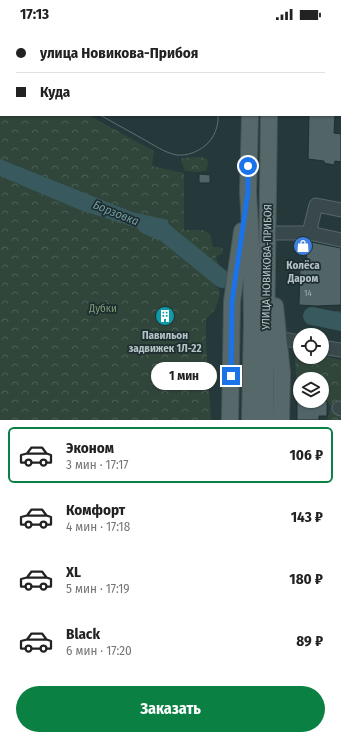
<!DOCTYPE html>
<html lang="ru">
<meta charset="utf-8">
<style>
:root{--surface:#fff;--page:#f6f6f6;--text:#222;--muted:#767676;--line:#e0e0e0;--accent:#0b8043}
body{margin:0;font-family:"Fira Sans Condensed",sans-serif;background:var(--page);color:var(--text);height:100vh;display:flex;flex-direction:column;font-size:15px;white-space:nowrap}
*{box-sizing:border-box;margin:0}
p{font-size:13px;color:var(--muted)}
.icon{flex:none;width:22px;height:22px;fill:none;stroke:currentColor;stroke-width:2;stroke-linecap:round;stroke-linejoin:round}
.map{position:relative;height:392px;overflow:hidden}
.side{display:flex;flex-direction:column;background:var(--surface);flex:1}
.side>*{flex:none}
.banner{position:absolute;left:0px;top:0px;width:341px;height:88px;box-shadow:0 1px 3px #0004;display:grid;align-content:center;height:88px;padding:0 16px;background:var(--surface)}
.tools{position:absolute;left:293px;top:300px;display:grid;gap:8px}
.tools a{display:grid;place-items:center;width:36px;height:36px;border-radius:50%;background:var(--surface);box-shadow:0 1px 3px #0004;font-size:20px}
.end{position:absolute;width:18px;height:18px;margin:-9px;border:5px solid #1a73e8;background:#fff;box-shadow:0 0 0 2px #fff}
.from{border-radius:50%}
.bubble{position:absolute;height:28px;border-radius:14px;background:var(--surface);box-shadow:0 1px 3px #0004;font-size:13px;font-weight:700;line-height:28px;text-align:center}
.banner b{display:flex;align-items:center;gap:14px;height:38px;font-size:15px}
.banner b+b{border-top:1px solid var(--line)}
.banner i{width:10px;height:10px;background:var(--text)}
ul{padding:7px 0 0;list-style:none}
li{display:flex;align-items:center;gap:12px;height:56px;margin:0 8px 6px;padding:0 8px;border:2px solid transparent;border-radius:6px}
li div{flex:1}
li b{display:block;font-size:15px}
li em{font-style:normal;font-weight:700}
li.selected{border-color:var(--accent)}
li>.icon{width:36px;height:36px;stroke-width:1.5}
.cta{display:flex;gap:8px;margin-top:auto;padding:8px 16px}
.cta a{flex:1;height:46px;border-radius:24px;background:var(--accent);color:#fff;font-size:16px;font-weight:700;line-height:46px;text-align:center}
.status{display:flex;justify-content:space-between;align-items:center;height:28px;padding:0 20px;background:var(--surface);direction:ltr}
.status svg{height:11px;fill:currentColor}
.map>svg:first-child{display:block}
</style>
<div class="status"><b>17:13</b><svg viewBox="0 0 49 12"><path d="M0 12V9h3v3zM5 12V6h3v6zM10 12V3h3v9zM15 12V0h3v12zM26 1h20v11H26zM47 4h2v5h-2z"/></svg></div>
<div class="map">
<svg width="341" height="392" viewBox="0 0 341 392">
<defs>
<pattern id="forest-crowns" width="20" height="18" patternUnits="userSpaceOnUse"><rect width="20" height="18" fill="#31463b"/><path d="M2 6a3 3 0 1 1 6 0M12 15a3 3 0 1 1 6 0" fill="none" stroke="#4c5f56"/></pattern>
</defs>
<rect width="100%" height="100%" fill="#25383a"/>
<g fill="url(#forest-crowns)">
<path d="M0,58H1V87H88L154,123L152,138L184,145V202H203L210,206L213,219H220L223,221L222,226L216,228L220,244L219,248L215,249L212,254L220,263C219,275 215,284 206,291V315L211,392H0Z"/>
<path d="M201,129L207,131L208,135L206,143L199,144L185,143L181,133L182,130Z"/>
<path d="M341,283V293L331,297L315,295L319,284Z"/>
<path d="M300,326V329H322V328L341,332V392H327L331,379L323,368H322V351H300V366H297L295,330Z"/>
</g>
<path fill="#38595e" d="M0,131L132,184L168,192L169,205L166,209L80,182L0,148Z"/>
<g fill="none" stroke-linecap="round" stroke-linejoin="round">
<g stroke="#38595e" stroke-width="18">
<path d="M146,197L164,204L222,251"/>
<path d="M312,288L341,294"/>
</g>
</g>
<g fill="#516568" stroke="#202f31">
<path d="M309,87H335L334,105L341,106V134L335,133L334,137L324,135V133L308,131Z"/>
<path d="M199,146L210,147V155H199Z"/>
<path d="M306,213L341,220V277L316,278L299,277L300,236H307Z"/>
<path d="M161,283H170V293L161,292Z"/>
<path d="M297,373H327V388H319V392H297Z"/>
</g>
<g fill="none" stroke-linecap="round" stroke-linejoin="round">
<defs>
<g id="minor">
<path d="M0,40H1"/>
<path d="M268,205H309L316,177L341,182"/>
<path d="M309,205L341,212"/>
<path d="M279,310L300,314"/>
<path d="M322,319L341,322"/>
<path d="M339,380L341,381"/>
</g>
<g id="major">
<path d="M250,1V0"/>
<path d="M269,1V0"/>
<path d="M250,87L248,164L251,217L252,293L250,392"/>
<path d="M275,278L282,345L281,392"/>
<path d="M230,392L232,273L242,203"/>
<path d="M265,392L269,87"/>
</g>
</defs>
<use href="#minor" stroke="#576668" stroke-width="15"/>
<use href="#major" stroke="#455456" stroke-width="18"/>
<use href="#minor" stroke="#39484b" stroke-width="13"/>
<use href="#major" stroke="#57686a" stroke-width="16"/>
<g stroke="#5d7073" stroke-width="1">
<path d="M0,47H1"/>
<path d="M100,87C114,95 129,103 143,111C154,117 165,125 177,127C188,128 197,124 206,117C214,110 219,98 218,87"/>
</g>
</g>
<g fill="none" stroke-linecap="round" stroke-linejoin="round">
<path stroke="#1a73e8" stroke-width="5" d="M231,348L232,273L248,164V138"/>
</g>
<defs>
<symbol id="shop-disc" viewBox="-11 -11 22 22"><circle r="9.5" fill="#3f7fe0" stroke="#1e2d2f"/><path d="M-5-2.5h2.3a2.7 3.5 0 0 1 5.4 0H5L5.5 6h-11ZM-1.5-2.5h3a1.5 2.3 0 0 0-3 0Z" fill="#fff"/></symbol>
<symbol id="building-disc" viewBox="-11 -11 22 22"><circle r="9.5" fill="#0f9aa8" stroke="#1e2d2f"/><path d="M-4-6H4V6H1V3H-1V6H-4ZM-2.5-4.3h1.7v1.8h-1.7ZM.8-4.3h1.7v1.8H.8ZM-2.5-1h1.7V.8h-1.7ZM.8-1h1.7V.8H.8Z" fill="#fff"/></symbol>
</defs>
<g fill-rule="evenodd">
<use href="#shop-disc" x="292" y="207" width="22" height="22"/>
<use href="#building-disc" x="154" y="277" width="22" height="22"/>
</g>
<g text-anchor="middle" dominant-baseline="central" stroke-width="3.5" stroke-linejoin="round" paint-order="stroke">
<g font-size="9" fill="#9bacae">
<text x="308" y="265">14</text>
</g>
<g font-size="11" font-weight="bold" fill="#b4c3c6" stroke="#1e2d2f">
<text x="303" y="237">Колёса<tspan x="303" dy="13">Даром</tspan></text>
<text x="165" y="307">Павильон<tspan x="165" dy="13">задвижек 1Л-22</tspan></text>
</g>
<g font-size="11" fill="#b4c3c6" stroke="#1e2d2f">
<text transform="translate(267 239) rotate(-89)">УЛИЦА НОВИКОВА-ПРИБОЯ</text>
</g>
<g font-size="11" fill="#7e9a74" stroke="#1e2d2f">
<text x="103" y="280">Дубки</text>
</g>
<g font-size="12" font-style="italic" fill="#709ca2" stroke="#1e2d2f">
<text transform="translate(116 185) rotate(22)">Борзовка</text>
</g>
</g>
</svg>
<div class="tools">
<a><svg class="icon" aria-label="locate" viewBox="0 0 24 24"><circle cx="12" cy="12" r="6"/><path d="M12 2v4M12 18v4M2 12h4M18 12h4"/></svg></a>
<a><svg class="icon" aria-label="layers" viewBox="0 0 24 24"><path d="M12 4l9 5-9 5-9-5zM3 14l9 5 9-5"/></svg></a>
</div>
<i class="end from" style="left:248px;top:138px"></i>
<i class="end" style="left:231px;top:348px"></i>
<div class="bubble" style="left:151px;top:334px;width:66px">1 мин</div>
<div class="banner">
<b><i class="from"></i>улица Новикова-Прибоя</b>
<b><i></i>Куда</b>
</div>
</div>
<section class="side">
<ul>
<li class="selected"><svg class="icon" aria-label="car" viewBox="0 0 24 24"><path d="M5 17H2v-5l4-1 3-4h7l3 4 3 1v5h-3M9 17h6M6 11h13"/><circle cx="7" cy="17" r="2"/><circle cx="17" cy="17" r="2"/></svg><div><b>Эконом</b><p>3 мин · 17:17</p></div><em>106 ₽</em></li>
<li><svg class="icon" aria-label="car" viewBox="0 0 24 24"><path d="M5 17H2v-5l4-1 3-4h7l3 4 3 1v5h-3M9 17h6M6 11h13"/><circle cx="7" cy="17" r="2"/><circle cx="17" cy="17" r="2"/></svg><div><b>Комфорт</b><p>4 мин · 17:18</p></div><em>143 ₽</em></li>
<li><svg class="icon" aria-label="car" viewBox="0 0 24 24"><path d="M5 17H2v-5l4-1 3-4h7l3 4 3 1v5h-3M9 17h6M6 11h13"/><circle cx="7" cy="17" r="2"/><circle cx="17" cy="17" r="2"/></svg><div><b>XL</b><p>5 мин · 17:19</p></div><em>180 ₽</em></li>
<li><svg class="icon" aria-label="car" viewBox="0 0 24 24"><path d="M5 17H2v-5l4-1 3-4h7l3 4 3 1v5h-3M9 17h6M6 11h13"/><circle cx="7" cy="17" r="2"/><circle cx="17" cy="17" r="2"/></svg><div><b>Black</b><p>6 мин · 17:20</p></div><em>89 ₽</em></li>
</ul>
<div class="cta"><a>Заказать</a></div>
</section>
